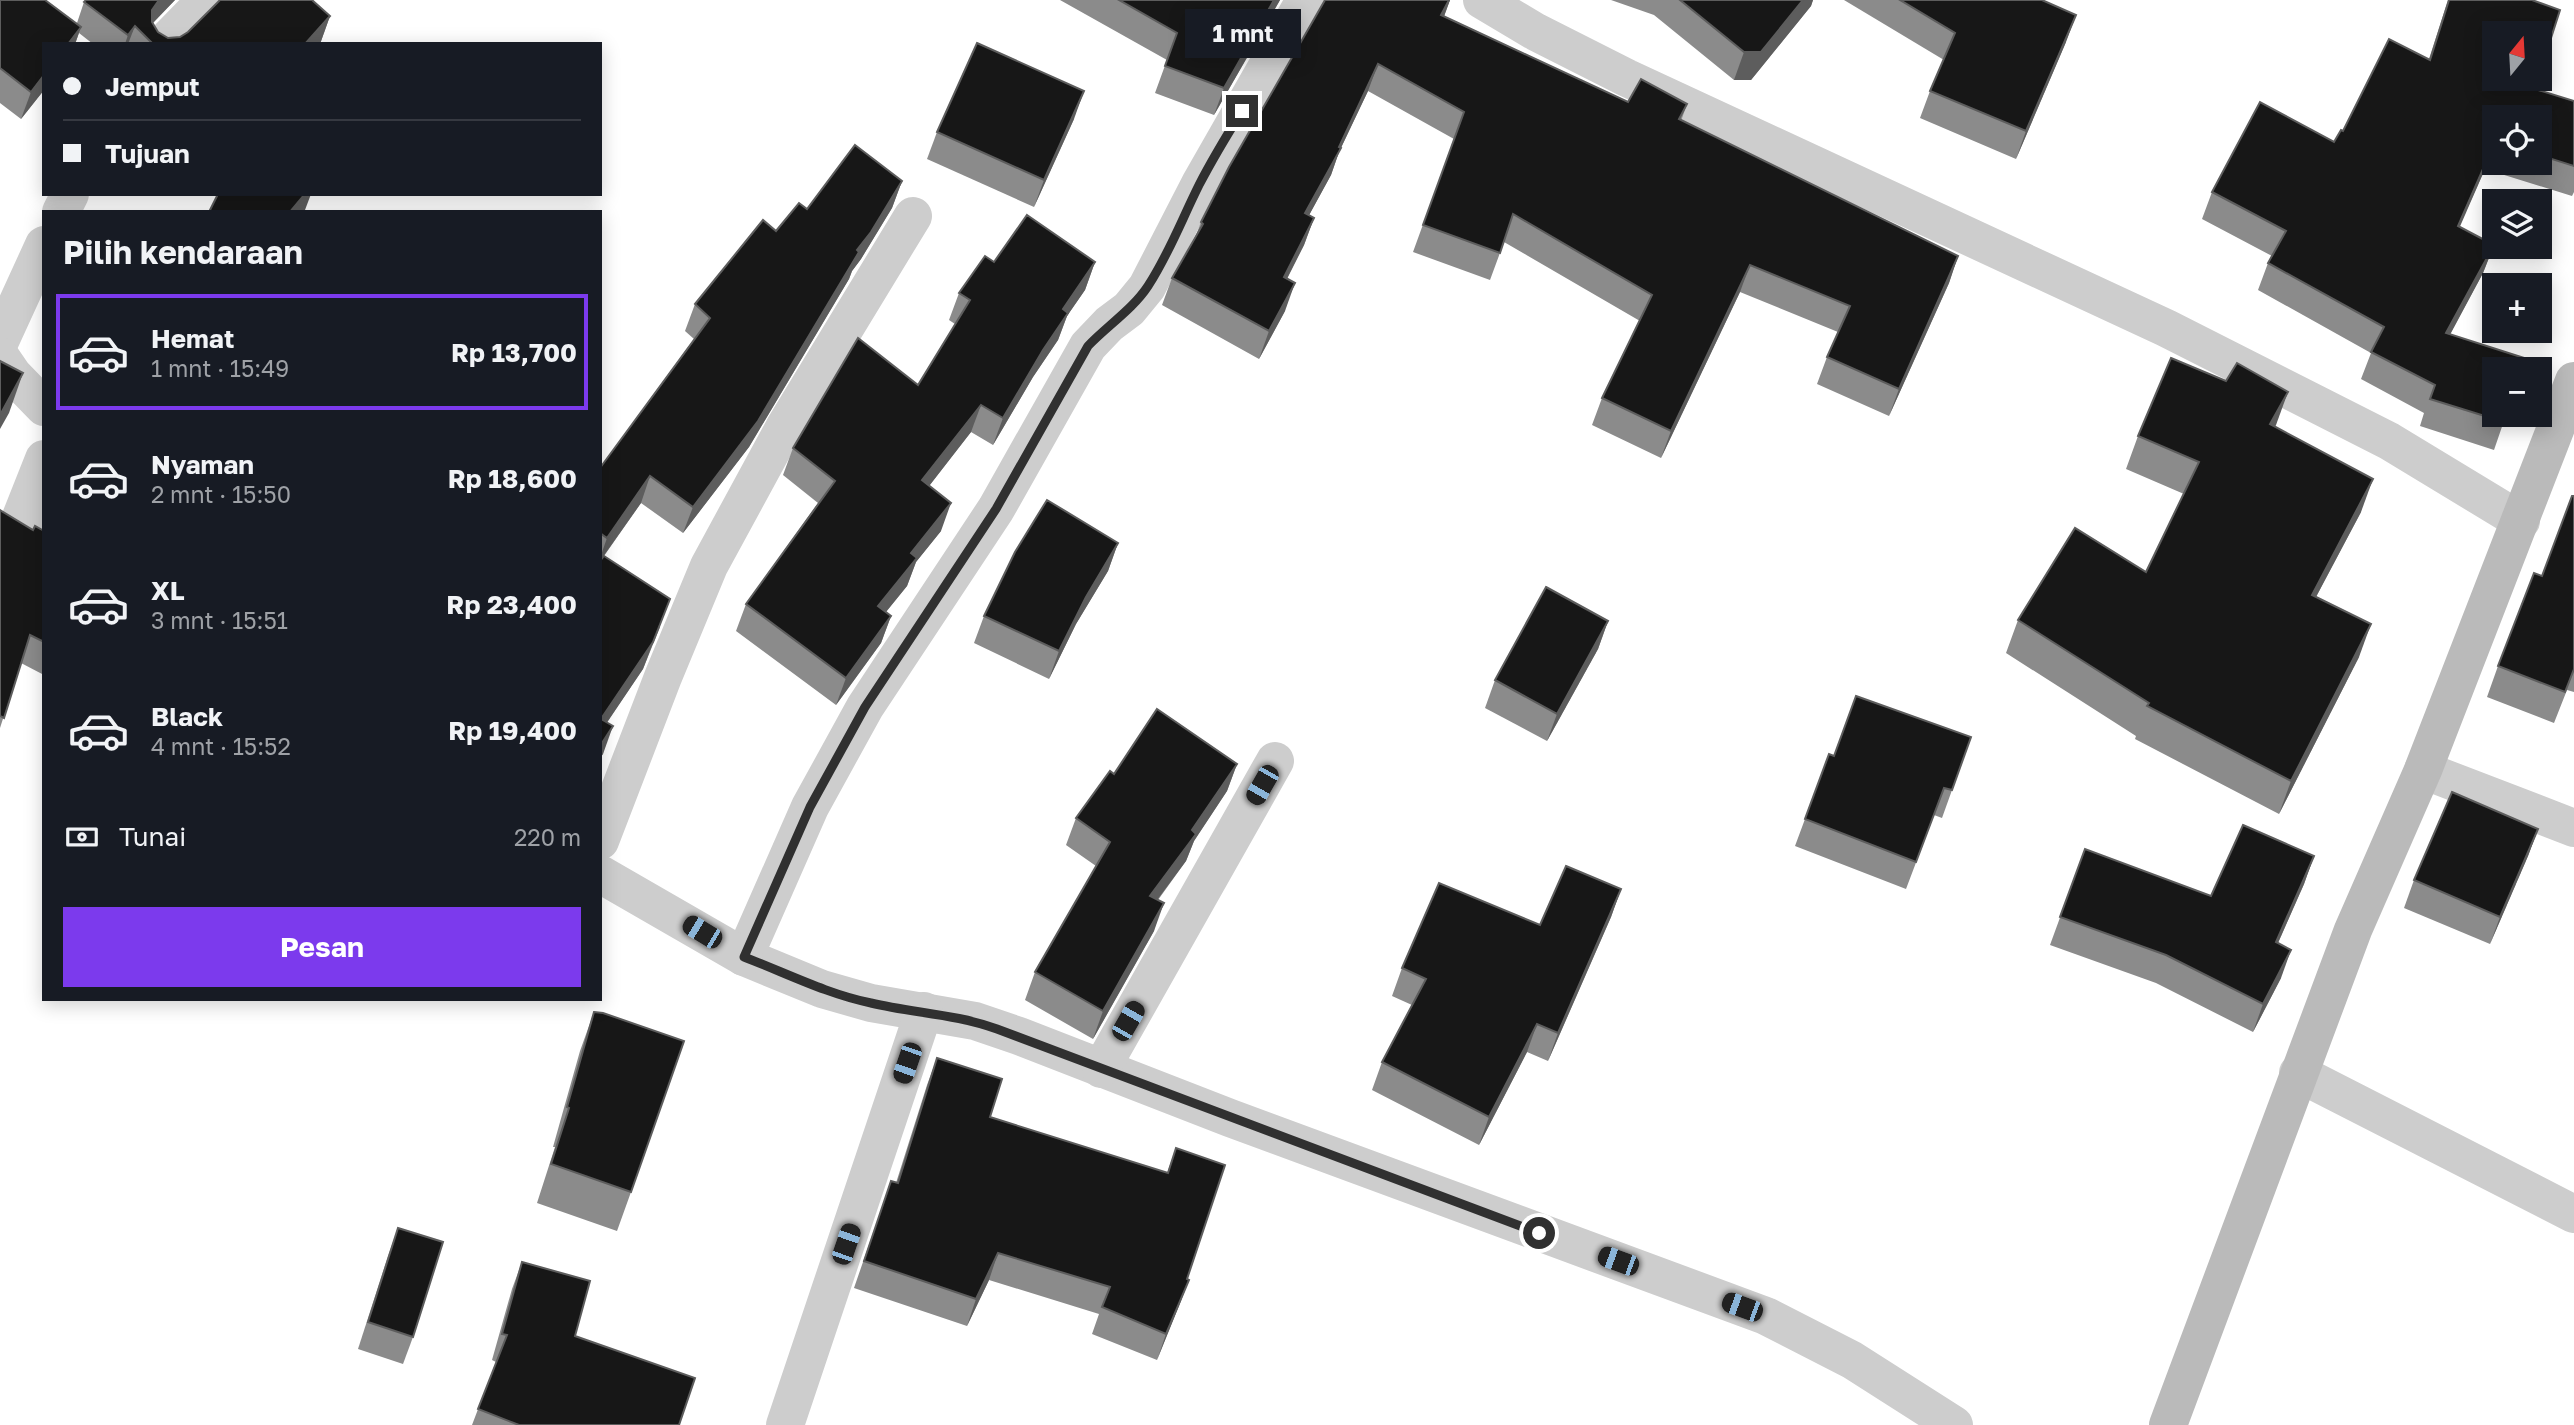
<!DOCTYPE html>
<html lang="id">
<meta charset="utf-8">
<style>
:root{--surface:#171b24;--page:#20242c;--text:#f1f3f6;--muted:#9ea1a6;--line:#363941;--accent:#7c3aed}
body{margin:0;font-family:"Golos Text",sans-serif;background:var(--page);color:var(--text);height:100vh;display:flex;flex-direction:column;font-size:26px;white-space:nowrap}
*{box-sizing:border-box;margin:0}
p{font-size:23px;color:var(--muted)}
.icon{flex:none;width:38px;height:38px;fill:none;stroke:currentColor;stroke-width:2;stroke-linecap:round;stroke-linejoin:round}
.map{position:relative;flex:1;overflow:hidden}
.details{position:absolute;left:42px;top:210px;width:560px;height:791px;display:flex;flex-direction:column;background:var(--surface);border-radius:0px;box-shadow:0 4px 18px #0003}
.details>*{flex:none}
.hud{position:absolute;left:42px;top:42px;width:560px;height:154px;border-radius:0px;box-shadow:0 4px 18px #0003;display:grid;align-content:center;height:154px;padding:0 21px;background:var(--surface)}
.needle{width:46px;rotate:18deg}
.fabs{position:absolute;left:2482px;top:21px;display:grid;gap:14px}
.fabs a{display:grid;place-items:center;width:70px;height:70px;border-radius:0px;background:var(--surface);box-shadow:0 4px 18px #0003;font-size:35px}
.end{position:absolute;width:32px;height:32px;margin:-16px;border:9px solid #303030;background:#fff;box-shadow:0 0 0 4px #fff}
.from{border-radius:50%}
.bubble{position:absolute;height:49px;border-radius:0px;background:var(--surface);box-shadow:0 4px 18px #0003;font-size:23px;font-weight:700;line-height:49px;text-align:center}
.car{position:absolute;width:21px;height:42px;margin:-21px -10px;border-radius:9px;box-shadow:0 0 5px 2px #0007;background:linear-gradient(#222 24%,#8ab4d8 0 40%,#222 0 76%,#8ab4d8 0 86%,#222 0)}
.hud b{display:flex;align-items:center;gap:24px;height:66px;font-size:26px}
.hud b+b{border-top:2px solid var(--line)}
.hud i{width:18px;height:18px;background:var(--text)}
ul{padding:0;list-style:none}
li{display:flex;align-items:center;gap:21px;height:116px;margin:0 14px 10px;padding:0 7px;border:4px solid transparent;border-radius:0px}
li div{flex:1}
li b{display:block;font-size:26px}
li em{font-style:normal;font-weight:700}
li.selected{border-color:var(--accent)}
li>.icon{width:63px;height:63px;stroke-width:1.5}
h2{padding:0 21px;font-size:32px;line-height:84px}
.pay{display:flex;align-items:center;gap:18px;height:77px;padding:0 21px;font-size:26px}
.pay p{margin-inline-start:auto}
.action{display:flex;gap:14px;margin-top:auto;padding:14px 21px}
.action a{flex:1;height:80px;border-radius:0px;background:var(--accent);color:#fff;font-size:28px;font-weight:700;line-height:80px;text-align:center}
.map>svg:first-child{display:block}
</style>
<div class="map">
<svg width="2574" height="1425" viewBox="0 0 2574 1425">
<rect width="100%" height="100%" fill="#fff"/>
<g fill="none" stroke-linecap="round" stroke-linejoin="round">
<g stroke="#cdcdcd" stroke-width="38">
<path d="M1305,0L1200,184L1147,287L1129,309L1109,324L1088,346L996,509L865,707L810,807L744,957L822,989L871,1003L975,1021L1019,1036L1230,1118L1766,1316L1852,1360L1954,1425"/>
<path d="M1482,0L1536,32L1627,78L2166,328L2389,441L2521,521"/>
<path d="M163,44L206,0"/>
<path d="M61,212L70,194"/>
<path d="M0,341L44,245"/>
<path d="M0,356L13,375L44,407"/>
<path d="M44,459L21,517L24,524L44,541"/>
<path d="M2423,770L2574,828"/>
<path d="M600,841L663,677L709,566L784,428L913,216"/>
<path d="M600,874L744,957"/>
<path d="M1101,1069L1275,761"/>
<path d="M2298,1073L2574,1214"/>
<path d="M785,1425L924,1011"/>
</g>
<path stroke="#bababa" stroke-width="38" d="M2168,1425L2353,930L2423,770L2574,381"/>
</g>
<g fill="#8b8b8b" fill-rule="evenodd">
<path d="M0,0L77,23L84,2L175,0L153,23L158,32L168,38L180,37L330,16L320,44H93L79,33L75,44H68L44,90L21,119L0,103Z"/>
<path d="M1060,0H1280L1214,115L1155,93L1167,60Z"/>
<path d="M1450,0L1444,16L1628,102L1687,104L1681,121L1958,256L1949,283L1889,416L1817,384L1827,357L1838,332L1740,292L1661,458L1592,425L1602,398L1640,321L1504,242L1490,280L1413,252L1454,139L1368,91L1339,152L1331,175L1309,215L1314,218L1304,245L1287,279L1285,311L1259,359L1162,305L1172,278L1195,238L1201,222Z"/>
<path d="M1611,0H1813L1811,6L1751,80H1734L1654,15Z"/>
<path d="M1844,0H2042L2066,42L2016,159L1920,118L1930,91L1944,60Z"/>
<path d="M2448,0H2532L2535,89L2574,101V192L2572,196L2485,169L2459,227L2494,245L2483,273L2450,334L2506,415L2494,450L2420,426L2424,413L2361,379L2371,353L2258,290L2268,263L2272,256L2202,219L2212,192L2334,142L2343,131L2429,59ZM2494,117H2539V163H2494Z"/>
<path d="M1074,119L1034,207L927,159L937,132Z"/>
<path d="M902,181L892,208L861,259L852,271L849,279L749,447L683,533L641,503L604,556L660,627L643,669L607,722L603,754L600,758V468L694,339L685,331L695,304L776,231L807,209Z"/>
<path d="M994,262H1095L1085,290L1067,316L1058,340L1033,377L993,445L971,432L929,486L941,531L916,562L907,586L886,612L891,616L881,643L836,705L736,631L746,604L818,503L783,475L793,448L918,385L955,324L949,320L959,293Z"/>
<path d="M2275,427L2361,512L2316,597L2359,657L2279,814L2135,739L2136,736L2006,653L2018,620L2146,572L2184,494L2126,469L2138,436Z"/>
<path d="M2574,496V692L2567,690L2554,723L2487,697L2498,666L2542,576Z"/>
<path d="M0,510L33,530L44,531V675L21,663L0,728Z"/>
<path d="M1118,543L1108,571L1076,624L1049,679L974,643L984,616Z"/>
<path d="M1608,621L1598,649L1547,741L1485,708L1495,680Z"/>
<path d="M1971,737L1942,818L1934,815L1906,889L1795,846L1805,819L1834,756Z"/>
<path d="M1237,764L1227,791L1194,841L1186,861L1158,900L1154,931L1093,1039L1025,1000L1035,972L1096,866L1066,845L1076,818L1114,774Z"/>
<path d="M2538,829L2528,856L2490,944L2404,908L2414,880Z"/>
<path d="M2085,849L2211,896L2314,856L2304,884L2278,943L2281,978L2253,1032L2156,983L2050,945Z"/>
<path d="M1621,889L1611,917L1548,1061L1527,1052L1479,1145L1372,1090L1382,1062L1412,1005L1392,996L1402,968L1540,925Z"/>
<path d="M594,1012L631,1192L617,1231L537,1203L555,1147H553L580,1051Z"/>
<path d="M937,1058L990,1117L1167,1173L1176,1148L1187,1279L1189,1280L1157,1360L1092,1334L1099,1314L989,1280L967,1326L854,1288L891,1181L896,1183L927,1085Z"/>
<path d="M398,1228L413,1337L403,1364L358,1349L388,1256Z"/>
<path d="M522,1262L575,1336L679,1425H472L496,1362L492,1360L512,1289Z"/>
</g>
<g fill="#5d5d5d">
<path d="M159,0H175L147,29L152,10Z"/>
<path d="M1274,0H1280L1214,115L1224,88Z"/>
<path d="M1449,0H1450L1442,22L1441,15Z"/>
<path d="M1803,0H1813L1811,6L1751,80H1734L1744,52Z"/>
<path d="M2076,15L2066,42L2016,159L2026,131Z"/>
<path d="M330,16L320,44H305Z"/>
<path d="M135,26L128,44H125L128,35Z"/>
<path d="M81,27L75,44H68Z"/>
<path d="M1378,64L1368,91L1339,152L1331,175L1295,241L1305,213L1339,147Z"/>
<path d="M44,75V90L21,119L31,92Z"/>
<path d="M1084,91L1074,119L1034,207L1044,180Z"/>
<path d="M2494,144L2485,169L2448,254L2458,226Z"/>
<path d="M902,181L892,208L861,259L852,271L849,279L749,447L683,533L693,507Z"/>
<path d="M305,194H311L305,210L304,212H290Z"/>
<path d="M1314,218L1304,245L1274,304L1284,277Z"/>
<path d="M2494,245L2483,273L2436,361L2446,333Z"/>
<path d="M1958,256L1949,283L1889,416L1899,389Z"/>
<path d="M1095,262L1085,290L1067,316L1058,340L1033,377L993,445L1003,418L1063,309Z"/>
<path d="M1750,265L1740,292L1661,458L1671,431Z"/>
<path d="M1295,283L1285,311L1259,359L1269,331Z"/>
<path d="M23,373L9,413L0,429V415Z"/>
<path d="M2288,392L2276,425L2258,457L2270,424Z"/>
<path d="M981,405L971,432L912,508L922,480Z"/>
<path d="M650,476L641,503L600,561V558L607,538Z"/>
<path d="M2373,479L2361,512L2300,627L2312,595Z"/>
<path d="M951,503L941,531L916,562L907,586L868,634L878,606L911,553Z"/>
<path d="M1118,543L1108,571L1076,624L1049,679L1059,651L1086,597Z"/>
<path d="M670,599L643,669L600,733V722Z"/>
<path d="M891,616L881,643L836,705L846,678Z"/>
<path d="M1608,621L1598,649L1547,741L1557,714Z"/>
<path d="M2371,624L2359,657L2279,814L2291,781Z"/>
<path d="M613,726L603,754L600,758V746Z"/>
<path d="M1237,764L1227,791L1194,841L1186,861L1140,923L1150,896L1192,830Z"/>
<path d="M2538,829L2528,856L2490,944L2500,917Z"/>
<path d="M2314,856L2304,884L2266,970L2276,942Z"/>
<path d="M1621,889L1611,917L1548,1061L1558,1033Z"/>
<path d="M1164,903L1154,931L1093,1039L1103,1011Z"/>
<path d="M2291,950L2281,978L2253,1032L2263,1004Z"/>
<path d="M1537,1024L1527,1052L1479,1145L1489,1117Z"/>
<path d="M998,1253L989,1280L967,1326L976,1299Z"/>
<path d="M1189,1280L1179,1306L1157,1360L1166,1334Z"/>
</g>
<g fill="#171717" stroke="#5d5d5d" stroke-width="2">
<path d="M0,0H45L81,27L68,44H44V75L31,92L0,68Z"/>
<path d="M86,0H159L152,10V22L158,32L168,38L180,37L188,32L220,0H312L330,16L305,44H153L135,26L128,35L84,2Z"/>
<path d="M1119,0H1274L1224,88L1165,66L1177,33Z"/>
<path d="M1325,0H1449L1441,15L1628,102L1641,79L1687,104L1679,119L1958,256L1899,389L1827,357L1850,306L1750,265L1671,431L1602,398L1652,295L1513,214L1500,253L1423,225L1464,112L1378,64L1339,147L1341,148L1305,213L1314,218L1284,277L1295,283L1269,331L1172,278L1203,224L1201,222L1229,167Z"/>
<path d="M1680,0H1803L1761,52H1744Z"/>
<path d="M1900,0H2042L2076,15L2026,131L1930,91L1955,33Z"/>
<path d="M2449,0H2532L2560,10L2539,75V33H2494V79H2538L2535,89L2574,101V166L2539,155V117H2494V144L2458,226L2494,245L2446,333L2524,358L2521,369H2494V415H2506L2504,422L2430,399L2435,385L2371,352L2384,327L2268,263L2286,231L2212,192L2260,102L2334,142L2341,130L2343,131L2389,39L2430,60Z"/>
<path d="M977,43L1084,91L1044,180L937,132Z"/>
<path d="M855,145L902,181L871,232L857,250L859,252L758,421L693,507L650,476L607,538L600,533V468L710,318L695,304L763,220L776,231L799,203L807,209Z"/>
<path d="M218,194H305L290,212H209Z"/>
<path d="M1027,215L1095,262L1063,309L1068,313L1043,350L1003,418L981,405L922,480L951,503L911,553L917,558L878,606L891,616L846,678L746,604L835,481L793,448L858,338L918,385L970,300L959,293L985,256L994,262Z"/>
<path d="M2171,358L2226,381L2237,363L2288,392L2270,424L2373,479L2312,595L2371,624L2291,781L2147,706L2149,703L2018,620L2075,528L2146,572L2199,462L2138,436Z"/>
<path d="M0,361L23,373L0,415Z"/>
<path d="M2572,496H2574V669L2565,692L2498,666L2534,573L2542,576Z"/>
<path d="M1047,500L1118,543L1086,597L1059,651L984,616L1015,552Z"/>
<path d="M0,510L33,530L35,526L44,531V642L30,635L4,718L0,716Z"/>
<path d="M604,556L670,599L653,642L601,719L613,726L600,746V561Z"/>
<path d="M1546,587L1608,621L1557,714L1495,680Z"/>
<path d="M1856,696L1971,737L1952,790L1944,788L1916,862L1805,819L1829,754L1834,756Z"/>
<path d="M1157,709L1237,764L1192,830L1196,834L1150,896L1164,903L1103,1011L1035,972L1110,842L1076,818L1110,771L1114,774Z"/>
<path d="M2452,792L2538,829L2500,917L2414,880Z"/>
<path d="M2243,825L2314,856L2276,942L2291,950L2263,1004L2166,955L2060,917L2085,849L2211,896Z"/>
<path d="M1566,866L1621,889L1558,1033L1537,1024L1489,1117L1382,1062L1426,979L1402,968L1439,883L1540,925Z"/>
<path d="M594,1012L603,1013L684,1041L631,1192L551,1164L569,1108L567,1107Z"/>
<path d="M937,1058L1002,1079L990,1117L1168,1173L1176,1148L1225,1165L1187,1279L1189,1280L1166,1334L1102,1307L1110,1287L998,1253L976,1299L864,1261L891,1181L898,1183Z"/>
<path d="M398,1228L443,1242L413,1337L368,1322Z"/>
<path d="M522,1262L590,1281L575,1336L695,1378L679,1425H519L478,1409L507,1335L502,1334Z"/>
</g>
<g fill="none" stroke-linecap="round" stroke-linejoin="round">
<path stroke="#303030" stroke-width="9" d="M1242,111C1227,135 1212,160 1199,185C1182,219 1169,254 1148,286C1133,309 1107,326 1088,346L996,509L865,707L810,807L744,957C786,973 827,994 871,1003C913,1013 956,1014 997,1029L1539,1233"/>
</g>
</svg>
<div class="fabs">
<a><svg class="needle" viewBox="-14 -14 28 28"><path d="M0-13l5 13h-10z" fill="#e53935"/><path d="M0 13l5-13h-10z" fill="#9ea1a6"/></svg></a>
<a><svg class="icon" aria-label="locate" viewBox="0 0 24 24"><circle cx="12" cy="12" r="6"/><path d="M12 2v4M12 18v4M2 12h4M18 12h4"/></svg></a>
<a><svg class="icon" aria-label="layers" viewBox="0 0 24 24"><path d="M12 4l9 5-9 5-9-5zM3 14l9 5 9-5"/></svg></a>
<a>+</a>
<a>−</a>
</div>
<i class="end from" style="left:1539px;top:1233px"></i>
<i class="end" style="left:1242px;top:111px"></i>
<div class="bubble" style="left:1185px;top:9px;width:116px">1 mnt</div>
<i class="car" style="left:1262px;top:785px;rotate:210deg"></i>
<i class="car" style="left:702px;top:932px;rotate:301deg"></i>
<i class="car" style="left:1128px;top:1021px;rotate:30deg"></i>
<i class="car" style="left:907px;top:1063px;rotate:199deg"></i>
<i class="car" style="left:846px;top:1244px;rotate:19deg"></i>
<i class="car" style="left:1618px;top:1261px;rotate:290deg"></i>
<i class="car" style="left:1742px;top:1307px;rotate:290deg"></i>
<div class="hud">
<b><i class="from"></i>Jemput</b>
<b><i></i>Tujuan</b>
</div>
<section class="details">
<h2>Pilih kendaraan</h2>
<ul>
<li class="selected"><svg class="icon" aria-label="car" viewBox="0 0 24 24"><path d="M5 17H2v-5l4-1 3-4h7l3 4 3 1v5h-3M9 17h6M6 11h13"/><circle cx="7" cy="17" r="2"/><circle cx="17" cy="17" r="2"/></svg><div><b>Hemat</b><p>1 mnt · 15:49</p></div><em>Rp 13,700</em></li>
<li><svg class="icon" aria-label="car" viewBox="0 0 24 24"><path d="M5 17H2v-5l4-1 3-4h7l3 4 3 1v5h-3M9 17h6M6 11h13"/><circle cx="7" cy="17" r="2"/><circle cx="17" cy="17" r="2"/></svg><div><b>Nyaman</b><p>2 mnt · 15:50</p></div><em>Rp 18,600</em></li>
<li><svg class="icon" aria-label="car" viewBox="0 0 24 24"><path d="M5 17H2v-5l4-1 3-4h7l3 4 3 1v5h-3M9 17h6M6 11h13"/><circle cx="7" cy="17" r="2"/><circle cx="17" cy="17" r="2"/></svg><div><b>XL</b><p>3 mnt · 15:51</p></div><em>Rp 23,400</em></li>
<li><svg class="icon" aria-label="car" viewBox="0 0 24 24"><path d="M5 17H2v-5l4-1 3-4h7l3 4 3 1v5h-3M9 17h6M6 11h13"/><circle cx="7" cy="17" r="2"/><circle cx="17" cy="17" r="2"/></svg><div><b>Black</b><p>4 mnt · 15:52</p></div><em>Rp 19,400</em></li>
</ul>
<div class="pay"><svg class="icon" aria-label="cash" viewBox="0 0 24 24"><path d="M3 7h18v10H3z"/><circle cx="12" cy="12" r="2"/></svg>Tunai<p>220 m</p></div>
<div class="action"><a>Pesan</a></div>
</section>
</div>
